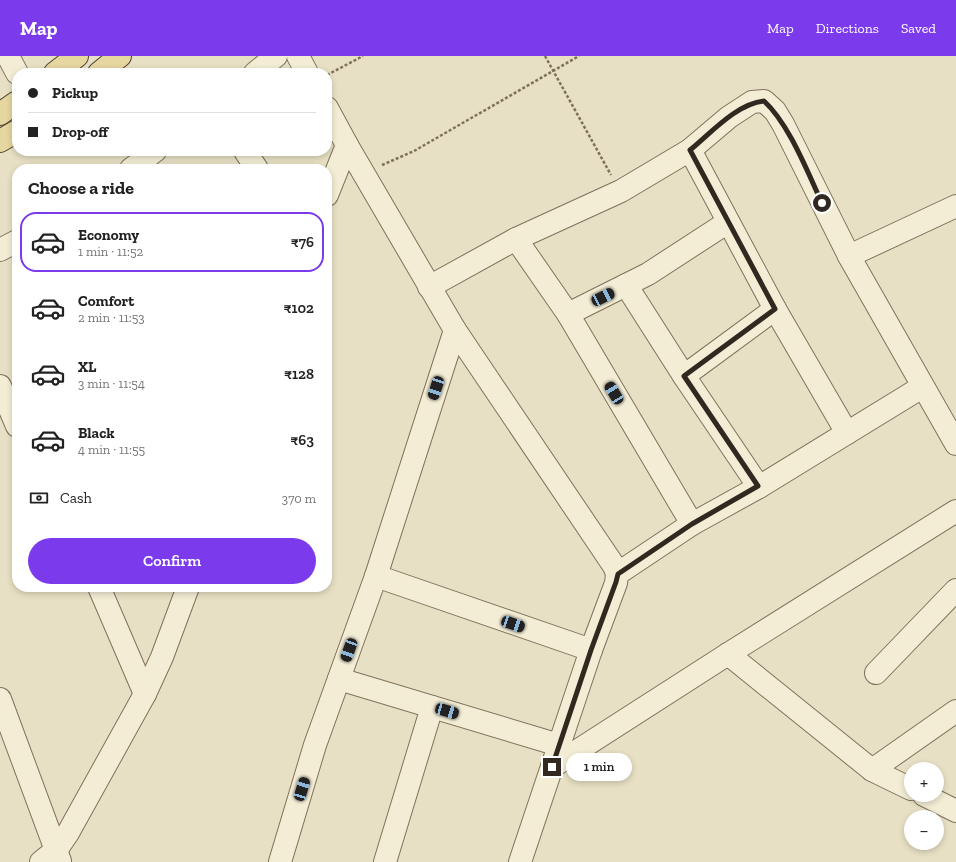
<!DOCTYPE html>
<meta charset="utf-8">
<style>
:root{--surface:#fff;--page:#f6f6f6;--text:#222;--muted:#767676;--line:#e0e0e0;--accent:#7c3aed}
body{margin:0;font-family:"Zilla Slab",serif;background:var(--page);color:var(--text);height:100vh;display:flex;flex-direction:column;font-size:15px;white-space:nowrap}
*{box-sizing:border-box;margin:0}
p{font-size:13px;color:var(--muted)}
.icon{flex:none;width:22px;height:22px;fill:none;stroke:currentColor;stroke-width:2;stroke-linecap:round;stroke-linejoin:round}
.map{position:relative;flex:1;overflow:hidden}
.side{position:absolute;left:12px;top:108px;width:320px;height:428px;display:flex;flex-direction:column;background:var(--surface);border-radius:16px;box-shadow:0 2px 6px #0003}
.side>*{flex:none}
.banner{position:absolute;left:12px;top:12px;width:320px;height:88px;border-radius:16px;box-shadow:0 2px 6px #0003;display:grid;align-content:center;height:88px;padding:0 16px;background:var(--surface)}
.controls{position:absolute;left:904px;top:706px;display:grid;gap:8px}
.controls a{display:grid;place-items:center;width:40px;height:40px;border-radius:50%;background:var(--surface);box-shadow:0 2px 6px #0003;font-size:20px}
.end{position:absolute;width:18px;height:18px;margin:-9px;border:5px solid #31291f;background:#fff;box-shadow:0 0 0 2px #fff}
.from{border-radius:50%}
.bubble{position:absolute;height:28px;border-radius:14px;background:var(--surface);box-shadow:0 2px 6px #0003;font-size:13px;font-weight:600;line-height:28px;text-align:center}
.car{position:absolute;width:12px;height:24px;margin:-12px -6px;border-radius:5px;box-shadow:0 0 3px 1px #0007;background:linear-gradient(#222 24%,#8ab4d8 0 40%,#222 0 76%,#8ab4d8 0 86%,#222 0)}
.banner b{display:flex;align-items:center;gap:14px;height:38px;font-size:15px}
.banner b+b{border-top:1px solid var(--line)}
.banner i{width:10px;height:10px;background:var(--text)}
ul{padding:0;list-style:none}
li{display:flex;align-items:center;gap:12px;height:60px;margin:0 8px 6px;padding:0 8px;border:2px solid transparent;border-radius:16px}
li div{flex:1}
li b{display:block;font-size:15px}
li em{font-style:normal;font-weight:600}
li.active{border-color:var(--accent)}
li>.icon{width:36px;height:36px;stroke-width:1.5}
h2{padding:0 16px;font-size:18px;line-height:48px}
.pay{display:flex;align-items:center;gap:10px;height:44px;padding:0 16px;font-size:15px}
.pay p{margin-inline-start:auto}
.button{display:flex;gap:8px;margin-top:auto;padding:8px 16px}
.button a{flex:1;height:46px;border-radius:24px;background:var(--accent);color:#fff;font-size:16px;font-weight:600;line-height:46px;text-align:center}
header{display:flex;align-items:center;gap:24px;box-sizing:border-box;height:56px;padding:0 20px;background:var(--accent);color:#fff}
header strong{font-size:19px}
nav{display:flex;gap:22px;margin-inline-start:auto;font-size:14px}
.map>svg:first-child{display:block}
</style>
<header>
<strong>Map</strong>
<nav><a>Map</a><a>Directions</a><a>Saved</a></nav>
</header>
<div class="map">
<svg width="956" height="806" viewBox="0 0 956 806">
<rect width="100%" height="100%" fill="#e7e0c4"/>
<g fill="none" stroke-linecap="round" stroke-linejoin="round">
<defs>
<g id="minor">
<path d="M8,0L17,17"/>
<path d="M298,0L307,17"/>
<path d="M255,17L276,0"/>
<path d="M327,52L347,89L327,139"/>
<path d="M347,89L455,274L614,510L617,518L616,527L591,594L520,806"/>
<path d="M690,94L775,253L684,320L759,431"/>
<path d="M245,95L257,113"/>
<path d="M131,113L155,95"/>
<path d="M0,194L17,185"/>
<path d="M849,200L956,150"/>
<path d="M626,229L684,320"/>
<path d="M429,231L516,183"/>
<path d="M775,253L847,377"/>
<path d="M568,258L648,218L728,166"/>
<path d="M0,330L17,370"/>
<path d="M692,468L759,431L922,331"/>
<path d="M617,518L692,468L568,258L516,183L621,135L690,94L729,61L752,46L764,45L775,55L783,68L849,200L956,388"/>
<path d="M376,520L591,594"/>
<path d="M99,531L145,638"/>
<path d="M728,598L872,714L956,655"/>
<path d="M876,617L956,534"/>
<path d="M339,623L559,689"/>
<path d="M0,643L60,805"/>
<path d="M552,711L728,598L956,455"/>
<path d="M872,714L911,733"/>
<path d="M924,739L956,755"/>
<path d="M41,806L57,793L68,777L145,638L162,601L188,531"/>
<path d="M280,806L315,689L376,520L455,274"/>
<path d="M385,806L432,651"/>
</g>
<g id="major">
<path d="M55,17L77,0"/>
<path d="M99,17L120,0"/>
<path d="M0,58L17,46"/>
<path d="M0,85L17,75"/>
</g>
</defs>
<use href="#minor" stroke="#7f725d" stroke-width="24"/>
<use href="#major" stroke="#4e4130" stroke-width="24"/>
<g stroke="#7f725d" stroke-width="2.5" stroke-dasharray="3 2" stroke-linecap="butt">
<path d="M545,0L611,119"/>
<path d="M327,19L363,0"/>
<path d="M382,109L414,95L579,0"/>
</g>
<use href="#minor" stroke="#f3edd5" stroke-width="22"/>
<use href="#major" stroke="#e6d6a0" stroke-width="22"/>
</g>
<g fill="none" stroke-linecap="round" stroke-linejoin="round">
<path stroke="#31291f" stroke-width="5" d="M552,711L591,594L616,526L618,518L692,468L758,430L684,320L775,253L690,94C711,77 736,48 764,45C789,68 807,115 822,147"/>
</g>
</svg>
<div class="controls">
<a>+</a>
<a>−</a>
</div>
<i class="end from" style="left:822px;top:147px"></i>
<i class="end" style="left:552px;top:711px"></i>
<div class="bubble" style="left:566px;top:697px;width:66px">1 min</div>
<i class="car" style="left:603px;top:241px;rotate:64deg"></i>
<i class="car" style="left:436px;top:332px;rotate:198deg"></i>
<i class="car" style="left:614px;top:337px;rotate:329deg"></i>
<i class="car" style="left:513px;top:568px;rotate:109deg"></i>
<i class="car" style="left:349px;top:594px;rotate:200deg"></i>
<i class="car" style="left:447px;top:655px;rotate:106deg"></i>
<i class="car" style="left:302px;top:733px;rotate:17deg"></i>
<div class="banner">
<b><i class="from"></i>Pickup</b>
<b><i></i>Drop-off</b>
</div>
<section class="side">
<h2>Choose a ride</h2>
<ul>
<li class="active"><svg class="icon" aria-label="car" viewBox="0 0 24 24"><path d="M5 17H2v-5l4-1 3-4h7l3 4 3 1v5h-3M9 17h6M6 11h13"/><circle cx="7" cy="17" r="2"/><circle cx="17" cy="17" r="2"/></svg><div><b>Economy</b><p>1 min · 11:52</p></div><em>₹76</em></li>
<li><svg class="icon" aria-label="car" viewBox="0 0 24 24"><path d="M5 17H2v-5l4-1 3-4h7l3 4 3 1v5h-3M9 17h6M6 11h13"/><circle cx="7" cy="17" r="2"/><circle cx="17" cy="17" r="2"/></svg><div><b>Comfort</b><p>2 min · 11:53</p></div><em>₹102</em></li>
<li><svg class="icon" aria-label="car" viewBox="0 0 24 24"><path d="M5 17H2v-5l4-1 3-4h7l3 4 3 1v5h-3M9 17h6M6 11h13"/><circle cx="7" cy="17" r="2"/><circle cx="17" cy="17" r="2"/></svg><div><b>XL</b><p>3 min · 11:54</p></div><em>₹128</em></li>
<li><svg class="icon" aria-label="car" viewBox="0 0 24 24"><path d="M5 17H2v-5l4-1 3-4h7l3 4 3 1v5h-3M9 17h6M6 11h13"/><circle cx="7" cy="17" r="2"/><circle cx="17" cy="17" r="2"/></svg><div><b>Black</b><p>4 min · 11:55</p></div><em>₹63</em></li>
</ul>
<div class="pay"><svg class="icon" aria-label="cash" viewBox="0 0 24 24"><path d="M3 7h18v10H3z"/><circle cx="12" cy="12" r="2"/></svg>Cash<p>370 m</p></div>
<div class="button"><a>Confirm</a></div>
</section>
</div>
